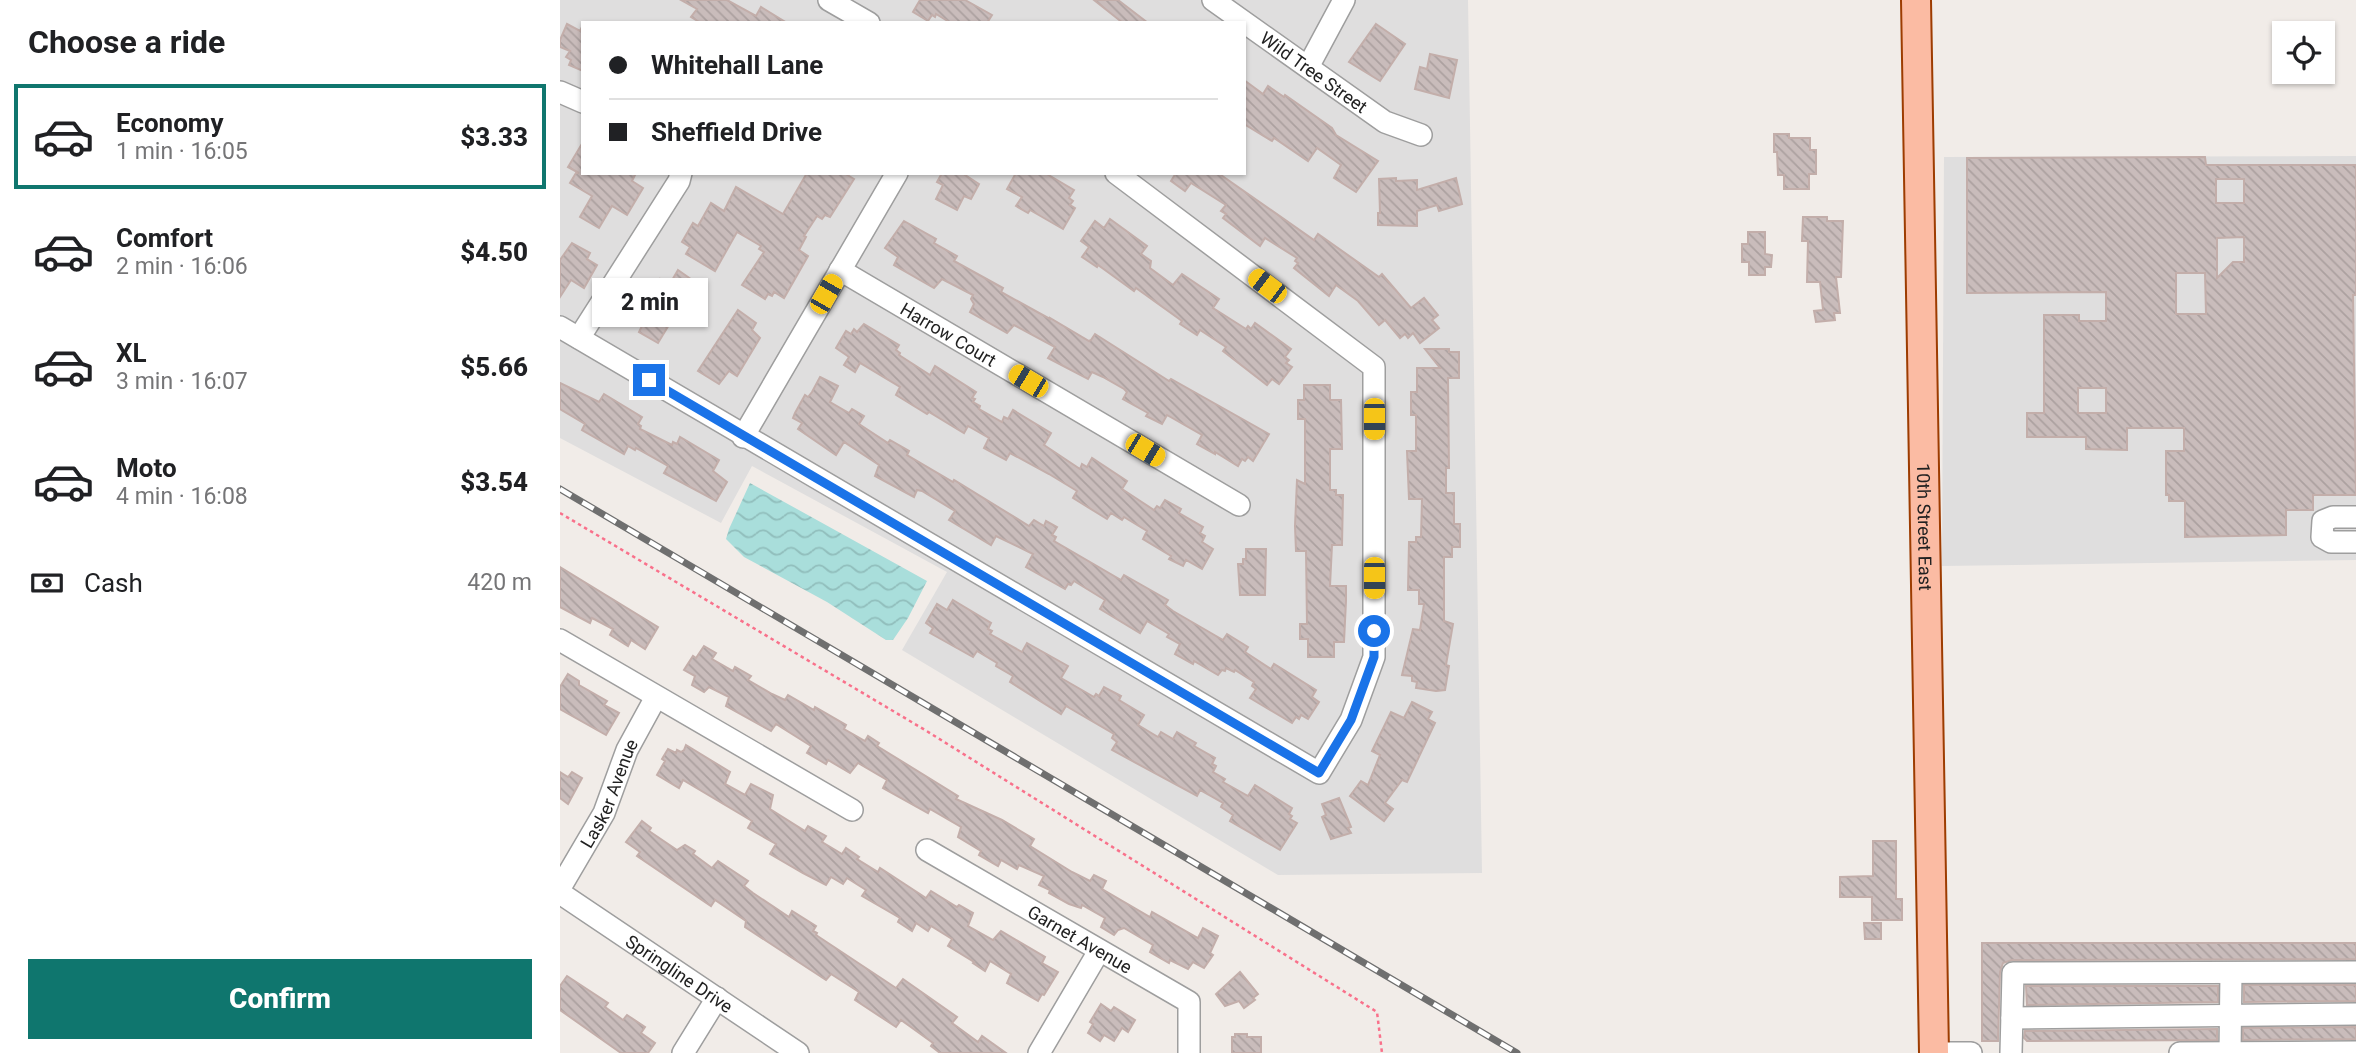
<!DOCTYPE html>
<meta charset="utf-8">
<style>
:root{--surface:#fff;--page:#f2f2f2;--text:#202124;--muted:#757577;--line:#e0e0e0;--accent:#0f766e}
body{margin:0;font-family:Roboto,sans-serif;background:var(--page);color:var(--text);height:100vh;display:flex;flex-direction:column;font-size:26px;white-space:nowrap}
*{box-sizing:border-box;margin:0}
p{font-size:23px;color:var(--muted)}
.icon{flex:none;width:38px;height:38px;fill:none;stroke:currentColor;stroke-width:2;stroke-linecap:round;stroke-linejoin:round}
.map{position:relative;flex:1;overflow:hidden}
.sheet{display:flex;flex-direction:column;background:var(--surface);width:560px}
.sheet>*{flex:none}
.top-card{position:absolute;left:21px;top:21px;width:665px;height:154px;border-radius:0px;box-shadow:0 2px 5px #0004;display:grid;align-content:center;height:154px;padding:0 28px;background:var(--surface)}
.buttons{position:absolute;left:1712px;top:21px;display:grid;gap:14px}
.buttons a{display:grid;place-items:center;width:63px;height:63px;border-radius:0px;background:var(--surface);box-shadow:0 2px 5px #0004;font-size:35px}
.end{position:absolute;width:32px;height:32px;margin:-16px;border:9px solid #1a73e8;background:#fff;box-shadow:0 0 0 4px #fff}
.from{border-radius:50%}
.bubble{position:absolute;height:49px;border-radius:0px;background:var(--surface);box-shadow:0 2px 5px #0004;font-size:23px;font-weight:800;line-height:49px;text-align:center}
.car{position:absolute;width:21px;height:42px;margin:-21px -10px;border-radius:9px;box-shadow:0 0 5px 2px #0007;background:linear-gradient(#f5c518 24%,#345 0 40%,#f5c518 0 76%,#345 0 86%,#f5c518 0)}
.top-card b{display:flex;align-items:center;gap:24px;height:66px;font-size:26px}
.top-card b+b{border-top:2px solid var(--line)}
.top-card i{width:18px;height:18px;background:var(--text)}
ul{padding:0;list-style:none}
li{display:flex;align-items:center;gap:21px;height:105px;margin:0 14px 10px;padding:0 14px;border:4px solid transparent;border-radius:0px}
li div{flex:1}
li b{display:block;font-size:26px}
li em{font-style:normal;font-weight:800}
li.on{border-color:var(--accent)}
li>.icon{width:63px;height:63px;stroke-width:1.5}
h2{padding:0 28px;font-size:32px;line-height:84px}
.pay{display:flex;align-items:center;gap:18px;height:77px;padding:0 28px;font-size:26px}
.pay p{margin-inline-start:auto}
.action{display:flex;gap:14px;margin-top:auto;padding:14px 28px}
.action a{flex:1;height:80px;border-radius:0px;background:var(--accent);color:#fff;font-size:28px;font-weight:800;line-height:80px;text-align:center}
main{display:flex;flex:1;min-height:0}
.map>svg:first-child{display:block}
</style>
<main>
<section class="sheet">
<h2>Choose a ride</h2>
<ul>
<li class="on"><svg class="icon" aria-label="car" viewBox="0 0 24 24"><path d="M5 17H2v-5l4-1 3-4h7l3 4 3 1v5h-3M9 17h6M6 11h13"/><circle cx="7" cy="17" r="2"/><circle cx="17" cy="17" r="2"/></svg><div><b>Economy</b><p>1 min · 16:05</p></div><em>$3.33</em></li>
<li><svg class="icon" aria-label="car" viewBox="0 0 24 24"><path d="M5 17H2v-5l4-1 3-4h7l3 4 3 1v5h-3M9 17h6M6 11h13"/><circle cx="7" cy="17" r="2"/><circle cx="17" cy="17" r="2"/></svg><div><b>Comfort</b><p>2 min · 16:06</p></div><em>$4.50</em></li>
<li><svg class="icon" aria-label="car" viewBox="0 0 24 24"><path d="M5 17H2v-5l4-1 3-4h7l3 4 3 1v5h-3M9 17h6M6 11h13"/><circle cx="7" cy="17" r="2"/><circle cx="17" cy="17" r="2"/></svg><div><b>XL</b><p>3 min · 16:07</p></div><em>$5.66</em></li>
<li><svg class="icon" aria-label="car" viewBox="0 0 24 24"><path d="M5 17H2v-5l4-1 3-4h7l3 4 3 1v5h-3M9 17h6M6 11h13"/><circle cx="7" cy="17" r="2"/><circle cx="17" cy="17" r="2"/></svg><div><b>Moto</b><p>4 min · 16:08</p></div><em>$3.54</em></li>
</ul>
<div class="pay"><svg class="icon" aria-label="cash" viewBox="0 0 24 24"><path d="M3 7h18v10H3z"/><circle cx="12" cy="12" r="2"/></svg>Cash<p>420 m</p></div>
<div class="action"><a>Confirm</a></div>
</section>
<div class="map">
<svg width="1796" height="1053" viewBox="0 0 1796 1053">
<defs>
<pattern id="water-waves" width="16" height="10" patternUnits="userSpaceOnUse" patternTransform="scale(1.75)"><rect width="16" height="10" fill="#a9dedb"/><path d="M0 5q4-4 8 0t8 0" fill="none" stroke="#91bebc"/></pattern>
<pattern id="building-back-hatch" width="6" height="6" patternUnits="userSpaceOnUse" patternTransform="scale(1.75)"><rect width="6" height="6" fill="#c9bcbb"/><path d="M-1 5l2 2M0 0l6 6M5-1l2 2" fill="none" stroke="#aca1a0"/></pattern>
</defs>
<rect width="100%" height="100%" fill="#f1ece8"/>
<g fill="#dfdede" fill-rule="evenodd">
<path d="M0,0H908L922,873L718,875L342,650L387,572L192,466L161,523L0,438ZM23,23H684V173H23Z"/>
<path d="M1796,156V560L1382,566L1384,157Z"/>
</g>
<path fill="url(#water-waves)" d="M190,483L367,581L348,618L333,640H326L267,602L184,557L166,539L169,529Z"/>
<g fill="url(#building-back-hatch)" stroke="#c3aeaa" stroke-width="2" fill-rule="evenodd">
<path d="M121,0H167L196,16L201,7L227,23H141L131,17L137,9Z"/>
<path d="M360,0H405L432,15L427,23H391L376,14L375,17L372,15L368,21L353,12Z"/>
<path d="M534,0H558L588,23H563Z"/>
<path d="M7,24L20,31L23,25V71L9,65L11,60L6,57L10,51L0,47V40Z"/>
<path d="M816,24L845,44L820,81L789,62Z"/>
<path d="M870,54L897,60L889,98L855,89L860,67L867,69Z"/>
<path d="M684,80L703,94L708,86L724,97L725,95L772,128L776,135L818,161L796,192L774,178L781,165L757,148L748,161L714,138L712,141L684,124Z"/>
<path d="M1214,134H1229V138H1250V150H1256V174H1249V189H1224V175H1218L1217,152H1214Z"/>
<path d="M23,142V173H76L72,181L83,188L67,215L52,206L39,228L20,217L32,196L10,183L16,173H19L8,167Z"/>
<path d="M1645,157L1646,165H1796V295H1793L1796,495H1753V510H1726V535L1625,537V501H1609V495H1606V451H1624V428H1567V450L1526,449V437H1467V413H1484V315H1519V321H1546V292L1407,293V158ZM1656,179H1684V203H1656ZM1684,237V262H1673L1657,278V238ZM1616,273H1645L1646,314H1616ZM1518,388H1546V413H1518Z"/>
<path d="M247,173H284L294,179L270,217L265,215L262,219L257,216L244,236L246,237L239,250L248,256L224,298L214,292L212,296L208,294L205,299L182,285L204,252L199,249L201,246L177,232L155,271L126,254L130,247L122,242L133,223L138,226L151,203L164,211L176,187L223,214Z"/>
<path d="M382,173H402L419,184L411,199L404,196L397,210L376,199L383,185L377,182Z"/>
<path d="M456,173H485L514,190L509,198L513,201L510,205L515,208L503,229L470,210L468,213L456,206L462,197L447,189Z"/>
<path d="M616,173H658L754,240L758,234L819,277L822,274L851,308L864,298L878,315L872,320L879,328L860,343L853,333L848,338L845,334L840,338L825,320L819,325L798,301L776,285L769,296L734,268L738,263L735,261L737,258L705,238L700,246L663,218L666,214L661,211L666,205L631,183L625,191L611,181Z"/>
<path d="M836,178V181L857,180V190L896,178L902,204L879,211L877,205L857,211V226L818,225V213H820L819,179Z"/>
<path d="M1243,217H1267V221H1283L1281,277H1276L1280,313H1274L1275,320L1256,322L1254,311L1263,310L1260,282H1247L1248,241H1242Z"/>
<path d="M550,219L587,246L581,254L591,261L590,268L613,285L622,274L659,299L653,308L686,329L688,326L691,329L695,323L731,349L725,357L729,360L726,363L732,367L719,384L712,379L707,385L663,351L666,347L640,330L637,335L620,324L622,321L576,288L574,291L538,265L537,267L522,257L529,247L521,241L535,221L544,228Z"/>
<path d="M344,221L376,239L374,243L397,256L394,261L443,288L441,292L490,319V318L529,341L531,340L535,334L609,381L611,379L709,434L693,461L688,457L685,461L682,459L678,466L655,452V454L637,444L642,435L607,415L602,424L586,416L588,413L563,399L567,392L564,389L543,377L532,372L528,379L488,358L495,347L454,325L447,333L410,312L414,304L411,299L413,295L382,279L374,288L334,265L338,257L325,248Z"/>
<path d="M1188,232H1205V254L1212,255L1211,267H1205V275H1189V262H1182V244H1188Z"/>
<path d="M12,243L30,253L27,259L37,265L24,288L11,280L0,297V260Z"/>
<path d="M118,270L135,282L98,343L79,332L82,326L80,324L82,320L76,317L100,279L106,283L108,280L111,282Z"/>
<path d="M178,310L196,323L192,330L200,338L177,376L169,371L159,384L138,371Z"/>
<path d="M304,324L339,345L336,350L340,353L339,355L370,375L375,366L416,392L412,398L415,399L413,402L420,406L419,409L442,422L444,417L448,419L453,410L491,433L484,445L520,469L522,464L527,467L532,458L567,481L562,489L594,510L597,506L600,508L605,500L621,509L619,513L643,527L640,533L645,536L642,542L653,549L642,569L626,560L623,566L609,559L611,556L583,539L587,531L564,517L562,520L551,513L547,519L513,498L517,491L489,474L450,453L446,460L424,448L429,438L408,426L404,433L369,412L367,414L336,395L340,387L300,363L295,372L284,365L289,357L276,348L286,331L291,334L294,329L297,332Z"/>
<path d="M865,349H889V352H899V378H888L889,468H886V493H894V524H900V547H892V557H884V621L893,624L886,665L889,666L885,690L876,691L856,688L857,682L852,681V676L842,675L853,629L860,630L864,604H859V590H848L849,542H856V537H861L862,499H849L847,451H856V415H851V392H857V368H880Z"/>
<path d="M260,377L278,386L270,402L289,413L292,409L304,416L299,424L328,443L330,440L349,451L347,455L393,482L394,480L469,526L474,520L484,526L486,521L497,527L492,535L496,537L494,541L561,580L564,575L608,600L605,605L613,611L663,640L667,634L688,647L685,652L711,669L714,664L756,690L752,697L759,702L748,719L741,715L739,719L736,717L732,723L690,698L696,689L692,686L694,682L675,670L674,672L666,668L665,671L662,670L658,675L634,661L633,664L615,654L620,644L607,637L609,634L587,621L580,633L540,609L545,600L514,581L511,585L508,584L505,589L466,567L473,554L436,536L431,545L389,520L395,511L362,491L357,490L354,497L315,476L319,465L284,442L276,455L238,429L242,423L233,418L235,413L245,395L248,397L252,392Z"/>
<path d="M0,383L39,402L44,394L82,417L78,424L81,426L80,429L112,445L113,442L117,444L120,437L159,460L153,471L167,482L156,501L104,473L108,466L76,448L75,450L68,446L64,454L22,430L25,424L0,409Z"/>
<path d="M744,385H770V400H781L782,449H770V490H776V495H783L782,545H772L770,586H786V601L784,642H774V657H748V639H740V624H747L746,551H736L735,526L737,480L745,484V419H738V400H744Z"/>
<path d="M686,549H706L705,595H680L678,564H683V559H686Z"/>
<path d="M0,567L98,627L85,649L71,640L68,646L50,635L53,629L32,618L30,623L0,607Z"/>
<path d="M393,600L431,623L428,629L432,631L430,634L462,652L467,643L508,666L501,678L534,697L536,694L539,696L544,687L561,696L559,700L584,715L578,725L598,737L601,732L613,739L617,732L636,743L634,746L655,758L652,764L656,766L653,772L665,779L663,782L688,796L695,785L732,808L729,814L732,816L730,819L737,823L720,850L670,821L673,815L661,807L663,803L640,790L637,796L552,750L557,742L552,738L554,734L506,706L501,714L450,682L453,676L436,666L437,663L417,651L413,657L370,633L373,628L366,623L377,604L387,610Z"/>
<path d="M144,646L156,653L152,659L173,671L175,667L191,676L188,680L212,694L225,700L228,695L254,710L255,707L286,725L284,729L305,741L308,736L319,743L317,746L398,796L396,799L442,820L474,839L470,846L512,872L530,881L534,875L546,881L542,889L590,917L592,912L638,938L643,928L658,936L650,953L653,955L644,968L633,962L628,969L610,960L609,963L590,952L593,945L564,928L558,930L554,935L541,927L545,918L522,905L521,908L509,904L489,893L490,890L479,885L484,876L459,865L457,869L441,860L438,866L419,855L421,851L398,837L401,827L370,809L368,813L323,788L327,780L298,763L290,773L268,760L266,764L247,753L251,746L216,724L211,731L166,706L169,697L149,687L144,692L132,685L135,676L124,670L133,656L136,658Z"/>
<path d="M8,674L19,681V685L47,701L44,705L59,713L46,735L0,709V687Z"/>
<path d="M852,702L872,712L868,719L875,723L847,782L842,780L825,803L833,809L824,821L790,796L801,781L808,785L820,755L812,751L831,712L844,718Z"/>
<path d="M126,745L170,772L165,784L185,795L191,784L213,795L210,809L245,831L248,826L266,836L262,842L282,854L286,848L299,857L297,859L318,872L320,868L366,898L371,891L397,907L399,905L413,913L408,926L433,940L441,931L485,957L482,963L498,972L484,995L482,994L478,1001L447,983L451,974L430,961L425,971L413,963L414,962L388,946L392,939L371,926L368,931L356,923L352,931L338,922L340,918L302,896L306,890L287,878L283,884L271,877L266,885L243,873L210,854L216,844L188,828L192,821L123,780L119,788L97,775L105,761L102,759L108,749L116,753L117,750L121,752L124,750Z"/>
<path d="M0,772L8,777L12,772L22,778L8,804L0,798Z"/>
<path d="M779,798L791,827L788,828L791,833L771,839L762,817L766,815L762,804Z"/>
<path d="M82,821L91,828L89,831L117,850L125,845L135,851L133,854L152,868L158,861L188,881L184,886L193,893L229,917L232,911L256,926L253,931L257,933L256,935L336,988L343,979L397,1017L392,1023L418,1042L422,1036L446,1053H380L371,1046L373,1043L341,1020L336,1027L295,1000L299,992L271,974L266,980L185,927L186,921L155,900L151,906L77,856L80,852L66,842Z"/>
<path d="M1313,841H1336V899H1342V920H1312V897H1280V877L1313,876Z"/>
<path d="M1304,923H1321V939H1305Z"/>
<path d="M1422,943H1796V959L1452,960L1443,963L1440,972L1438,1041H1422Z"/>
<path d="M680,972L698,994L693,998L695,1000L684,1008L679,1001L665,1006L656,994Z"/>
<path d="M7,976L48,1003L45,1007L63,1020L67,1015L85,1027L81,1033L95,1043L88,1053H61L0,1010V986Z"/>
<path d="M1684,985H1796V1001L1684,1002Z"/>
<path d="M1466,986H1658V1002L1467,1005Z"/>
<path d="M541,1004L551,1011L554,1007L575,1020L568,1032L562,1028L554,1041L544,1035L540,1041L528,1033L533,1024L530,1022Z"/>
<path d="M1796,1027V1039L1683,1040V1028Z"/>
<path d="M1657,1029V1040L1467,1041L1464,1038L1465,1031Z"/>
<path d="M675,1034H687V1037H701V1053H672V1037H675Z"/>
</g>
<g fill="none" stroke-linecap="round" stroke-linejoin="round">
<defs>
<g id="minor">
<path d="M269,0L309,23"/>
<path id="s1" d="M653,0L825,122L861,135"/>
<path d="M748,67L784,0"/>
<path d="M0,92L23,102"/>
<path id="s2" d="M280,270L679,505"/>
<path d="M0,327L759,773L791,720L814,657V367L556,173"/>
<path d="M19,338L119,181L121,173"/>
<path d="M183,437L337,173"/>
<path d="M1796,517H1773L1763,521L1762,537L1771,542H1796"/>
<path d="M0,640L292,810"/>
<path id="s3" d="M367,850L629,1002V1053"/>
<path id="s4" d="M0,888L44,813L67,750L96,697"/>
<path id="s5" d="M0,893L238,1053"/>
<path d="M1452,1018L1796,1014"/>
<path d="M123,1053L157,998"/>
<path d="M479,1053L539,951"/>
<path d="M1374,1053H1411"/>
<path d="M1451,1053L1453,973L1796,972"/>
<path d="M1620,1053L1796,1052"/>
<path d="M1670,1053L1671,973"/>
</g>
<g id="major">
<path id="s6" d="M1356,0L1374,1053"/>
</g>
</defs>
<use href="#minor" stroke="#9e9e9e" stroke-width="24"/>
<use href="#major" stroke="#9d3c01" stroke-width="32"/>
<path stroke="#f9718b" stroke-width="2.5" stroke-dasharray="3.5 3.5" stroke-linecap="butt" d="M0,513L365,730L817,1012L822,1053"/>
<use href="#minor" stroke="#fff" stroke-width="21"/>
<use href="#major" stroke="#fbbba3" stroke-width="28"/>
<defs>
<path id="rail" d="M0,489L957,1053"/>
</defs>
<use href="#rail" stroke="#6f6f6f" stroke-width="7"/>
<use href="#rail" stroke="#fff" stroke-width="4.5" stroke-dasharray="13" stroke-linecap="butt"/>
</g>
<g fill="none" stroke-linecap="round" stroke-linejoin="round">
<path stroke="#1a73e8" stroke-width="9" d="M89,380L759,773L791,720L814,657V631"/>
</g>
<g text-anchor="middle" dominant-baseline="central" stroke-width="7" stroke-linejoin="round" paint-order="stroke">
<g font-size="18" fill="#212121" stroke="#fff">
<text stroke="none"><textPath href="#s1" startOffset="124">Wild Tree Street</textPath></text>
<text stroke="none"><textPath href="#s2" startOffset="126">Harrow Court</textPath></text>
<text stroke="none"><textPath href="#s6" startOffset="527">10th Street East</textPath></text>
<text stroke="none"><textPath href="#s4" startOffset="107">Lasker Avenue</textPath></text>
<text stroke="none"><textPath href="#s3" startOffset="177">Garnet Avenue</textPath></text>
<text stroke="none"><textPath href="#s5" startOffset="144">Springline Drive</textPath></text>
</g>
</g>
</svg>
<div class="buttons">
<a><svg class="icon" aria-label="locate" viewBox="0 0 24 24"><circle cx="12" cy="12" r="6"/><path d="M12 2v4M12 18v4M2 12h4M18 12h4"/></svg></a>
</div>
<i class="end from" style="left:814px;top:631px"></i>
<i class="end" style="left:89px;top:380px"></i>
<div class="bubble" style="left:32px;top:278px;width:116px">2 min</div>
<i class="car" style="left:707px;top:286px;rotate:307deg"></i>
<i class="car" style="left:266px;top:294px;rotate:30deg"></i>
<i class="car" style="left:468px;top:381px;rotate:301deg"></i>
<i class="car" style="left:814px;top:419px;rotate:180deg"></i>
<i class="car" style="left:585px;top:450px;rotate:121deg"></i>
<i class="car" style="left:814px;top:578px;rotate:180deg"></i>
<div class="top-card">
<b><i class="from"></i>Whitehall Lane</b>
<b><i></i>Sheffield Drive</b>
</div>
</div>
</main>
